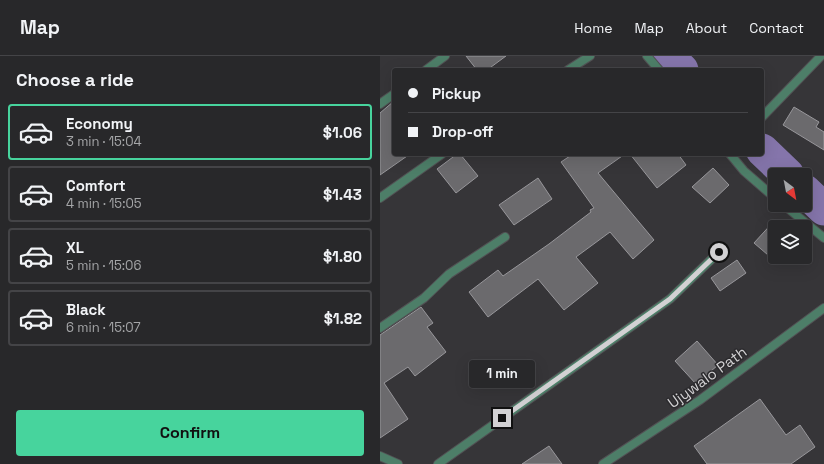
<!DOCTYPE html>
<meta charset="utf-8">
<style>
:root{--surface:#28282a;--page:#303032;--text:#f1f3f6;--muted:#a5a6a8;--line:#444447;--accent:#47d49d}
body{margin:0;font-family:"Space Grotesk",sans-serif;background:var(--page);color:var(--text);height:100vh;display:flex;flex-direction:column;font-size:15px;white-space:nowrap}
*{box-sizing:border-box;margin:0}
p{font-size:13px;color:var(--muted)}
.icon{flex:none;width:22px;height:22px;fill:none;stroke:currentColor;stroke-width:2;stroke-linecap:round;stroke-linejoin:round}
.map{position:relative;flex:1;overflow:hidden}
.side{display:flex;flex-direction:column;background:var(--surface);width:380px}
.side>*{flex:none}
.guide{position:absolute;left:12px;top:12px;width:372px;height:88px;border-radius:4px;box-shadow:0 4px 16px #0002,0 0 0 1px var(--line);display:grid;align-content:center;height:88px;padding:0 16px;background:var(--surface)}
.needle{width:26px;rotate:148deg}
.tools{position:absolute;left:388px;top:112px;display:grid;gap:8px}
.tools a{display:grid;place-items:center;width:44px;height:44px;border-radius:4px;background:var(--surface);box-shadow:0 4px 16px #0002,0 0 0 1px var(--line);font-size:20px}
.end{position:absolute;width:18px;height:18px;margin:-9px;border:5px solid #d2d1d3;background:#111;box-shadow:0 0 0 2px #111}
.from{border-radius:50%}
.bubble{position:absolute;height:28px;border-radius:4px;background:var(--surface);box-shadow:0 4px 16px #0002,0 0 0 1px var(--line);font-size:13px;font-weight:700;line-height:28px;text-align:center}
.guide b{display:flex;align-items:center;gap:14px;height:38px;font-size:15px}
.guide b+b{border-top:1px solid var(--line)}
.guide i{width:10px;height:10px;background:var(--text)}
ul{padding:0;list-style:none}
li{display:flex;align-items:center;gap:12px;height:56px;margin:0 8px 6px;padding:0 8px;border:2px solid var(--line);border-radius:4px}
li div{flex:1}
li b{display:block;font-size:15px}
li em{font-style:normal;font-weight:700}
li.current{border-color:var(--accent)}
li>.icon{width:36px;height:36px;stroke-width:1.5}
h2{padding:0 16px;font-size:18px;line-height:48px}
.cta{display:flex;gap:8px;margin-top:auto;padding:8px 16px}
.cta a{flex:1;height:46px;border-radius:4px;background:var(--accent);color:#111;font-size:16px;font-weight:700;line-height:46px;text-align:center}
header{display:flex;align-items:center;gap:24px;box-sizing:border-box;height:56px;padding:0 20px;background:var(--surface);border-bottom:1px solid var(--line)}
header strong{font-size:19px}
nav{display:flex;gap:22px;margin-inline-start:auto;font-size:14px}
main{display:flex;flex:1;min-height:0}
.map>svg:first-child{display:block}
</style>
<header>
<strong>Map</strong>
<nav><a>Home</a><a>Map</a><a>About</a><a>Contact</a></nav>
</header>
<main>
<section class="side">
<h2>Choose a ride</h2>
<ul>
<li class="current"><svg class="icon" aria-label="car" viewBox="0 0 24 24"><path d="M5 17H2v-5l4-1 3-4h7l3 4 3 1v5h-3M9 17h6M6 11h13"/><circle cx="7" cy="17" r="2"/><circle cx="17" cy="17" r="2"/></svg><div><b>Economy</b><p>3 min · 15:04</p></div><em>$1.06</em></li>
<li><svg class="icon" aria-label="car" viewBox="0 0 24 24"><path d="M5 17H2v-5l4-1 3-4h7l3 4 3 1v5h-3M9 17h6M6 11h13"/><circle cx="7" cy="17" r="2"/><circle cx="17" cy="17" r="2"/></svg><div><b>Comfort</b><p>4 min · 15:05</p></div><em>$1.43</em></li>
<li><svg class="icon" aria-label="car" viewBox="0 0 24 24"><path d="M5 17H2v-5l4-1 3-4h7l3 4 3 1v5h-3M9 17h6M6 11h13"/><circle cx="7" cy="17" r="2"/><circle cx="17" cy="17" r="2"/></svg><div><b>XL</b><p>5 min · 15:06</p></div><em>$1.80</em></li>
<li><svg class="icon" aria-label="car" viewBox="0 0 24 24"><path d="M5 17H2v-5l4-1 3-4h7l3 4 3 1v5h-3M9 17h6M6 11h13"/><circle cx="7" cy="17" r="2"/><circle cx="17" cy="17" r="2"/></svg><div><b>Black</b><p>6 min · 15:07</p></div><em>$1.82</em></li>
</ul>
<div class="cta"><a>Confirm</a></div>
</section>
<div class="map">
<svg width="444" height="408" viewBox="0 0 444 408">
<rect width="100%" height="100%" fill="#363538"/>
<g fill="none" stroke-linecap="round" stroke-linejoin="round">
<g stroke="#8575ab" stroke-width="33">
<path d="M288,0L302,14"/>
<path d="M382,94L408,119"/>
<path d="M425,135L444,153"/>
</g>
</g>
<g fill="#6b6a6d" stroke="#98979b">
<path d="M86,0H126L107,14H97Z"/>
<path d="M14,45V98H30L0,119V57Z"/>
<path d="M414,51L439,66L436,71L444,76V94L403,69Z"/>
<path d="M77,98H80L98,120L76,137L57,113Z"/>
<path d="M193,98H245L218,117L274,184L253,203L230,176L196,201L218,227L184,254L158,223L108,261L89,236L118,214L123,220L169,188L211,156L210,154L214,152L181,106Z"/>
<path d="M250,98H298L306,109L277,132Z"/>
<path d="M333,112L349,129L330,147L312,131Z"/>
<path d="M158,122L172,143L134,169L119,149Z"/>
<path d="M395,164V205L374,187Z"/>
<path d="M357,204L366,217L340,235L331,222Z"/>
<path d="M41,251L53,267L47,271L66,296L35,320L28,311L4,327L28,363L0,382V279Z"/>
<path d="M317,285L338,309L316,328L295,305Z"/>
<path d="M380,343L406,379L420,369L435,391L411,408H327L314,390Z"/>
<path d="M169,390L182,408H142Z"/>
</g>
<g fill="none" stroke-linecap="round" stroke-linejoin="round">
<defs>
<g id="minor">
<path d="M267,0L279,14"/>
<path d="M46,14L65,0"/>
<path d="M188,14L210,0"/>
<path d="M0,48L14,38"/>
<path d="M382,61L441,0"/>
<path d="M350,98L364,115L395,142"/>
<path d="M0,142L62,98"/>
<path d="M404,149L444,182"/>
<path d="M0,272L44,242L69,218L125,181"/>
<path d="M0,400L18,408"/>
<path d="M58,408L290,243L339,196"/>
<path d="M223,408L320,344L444,252"/>
</g>
</defs>
<use href="#minor" stroke="#525154" stroke-width="10"/>
<use href="#minor" stroke="#4d7e68" stroke-width="8"/>
</g>
<g fill="none" stroke-linecap="round" stroke-linejoin="round">
<path stroke="#d2d1d3" stroke-width="5" d="M122,362L290,243L339,196"/>
</g>
<g text-anchor="middle" dominant-baseline="central" stroke-width="3" stroke-linejoin="round" paint-order="stroke">
<g font-size="15" fill="#d2d1d3" stroke="#2c2b2e">
<text transform="translate(327 321) rotate(-36)">Ujywalo Path</text>
</g>
</g>
</svg>
<div class="tools">
<a><svg class="needle" viewBox="-14 -14 28 28"><path d="M0-13l5 13h-10z" fill="#e53935"/><path d="M0 13l5-13h-10z" fill="#a5a6a8"/></svg></a>
<a><svg class="icon" aria-label="layers" viewBox="0 0 24 24"><path d="M12 4l9 5-9 5-9-5zM3 14l9 5 9-5"/></svg></a>
</div>
<i class="end from" style="left:339px;top:196px"></i>
<i class="end" style="left:122px;top:362px"></i>
<div class="bubble" style="left:89px;top:304px;width:66px">1 min</div>
<div class="guide">
<b><i class="from"></i>Pickup</b>
<b><i></i>Drop-off</b>
</div>
</div>
</main>
